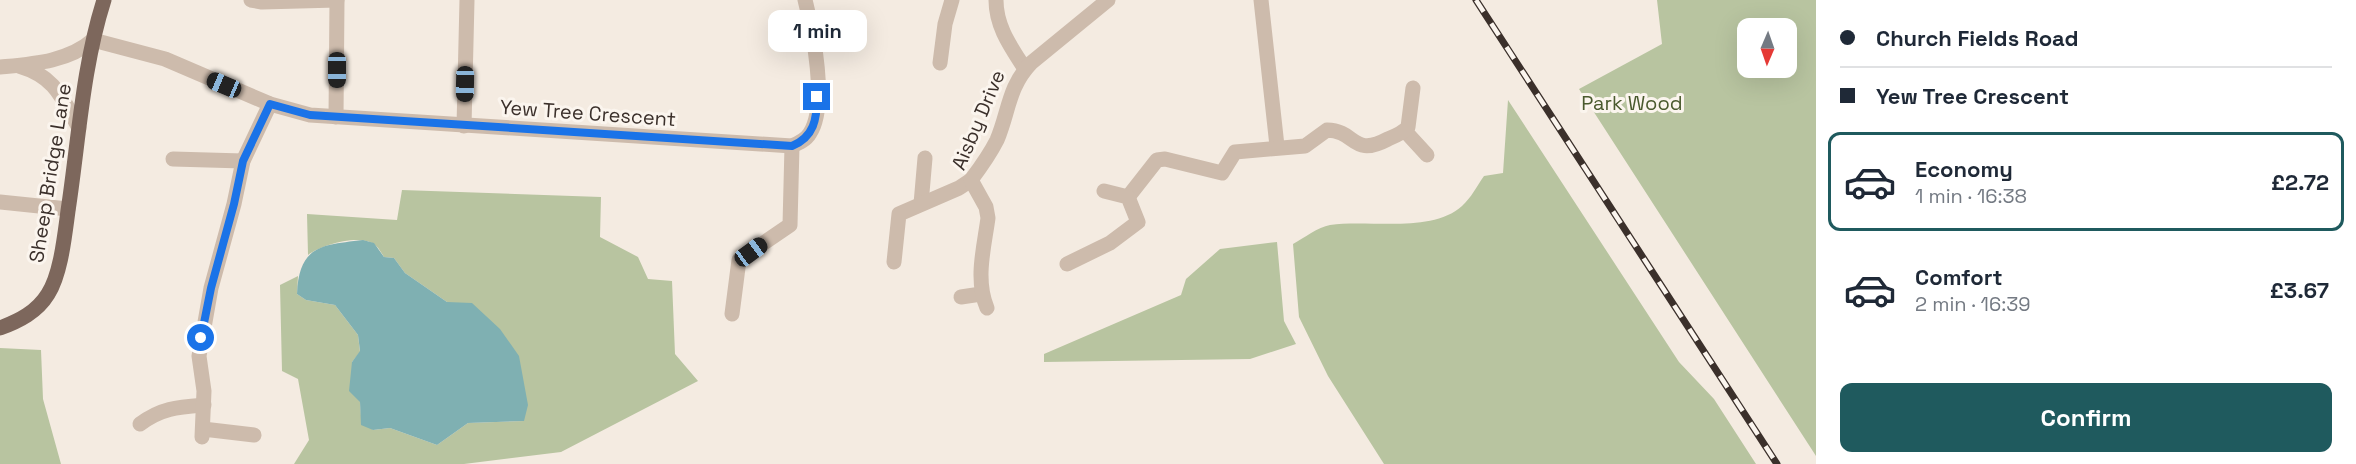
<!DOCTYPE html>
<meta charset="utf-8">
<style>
:root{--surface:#fff;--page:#f2f2f3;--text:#1f2937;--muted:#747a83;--line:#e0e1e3;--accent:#1f5a5e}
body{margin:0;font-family:"Space Grotesk",sans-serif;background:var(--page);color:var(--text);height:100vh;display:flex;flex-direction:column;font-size:22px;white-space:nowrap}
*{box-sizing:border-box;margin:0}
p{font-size:20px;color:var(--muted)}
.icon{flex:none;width:33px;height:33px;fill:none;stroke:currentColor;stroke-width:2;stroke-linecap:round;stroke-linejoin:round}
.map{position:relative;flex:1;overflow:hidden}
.panel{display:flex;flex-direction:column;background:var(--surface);width:540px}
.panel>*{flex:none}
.guide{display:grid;align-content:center;height:132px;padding:0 24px;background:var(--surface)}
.needle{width:39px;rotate:182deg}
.controls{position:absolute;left:1737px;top:18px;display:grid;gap:12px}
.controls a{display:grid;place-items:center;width:60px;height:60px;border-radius:12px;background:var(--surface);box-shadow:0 6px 24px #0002;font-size:30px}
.end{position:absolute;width:27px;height:27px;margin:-14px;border:8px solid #1a73e8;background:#fff;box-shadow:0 0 0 3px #fff}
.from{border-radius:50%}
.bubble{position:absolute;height:42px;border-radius:12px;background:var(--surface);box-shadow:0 6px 24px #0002;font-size:20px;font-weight:700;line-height:42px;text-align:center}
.car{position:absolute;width:18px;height:36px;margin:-18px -9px;border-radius:8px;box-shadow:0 0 4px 2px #0007;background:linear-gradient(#222 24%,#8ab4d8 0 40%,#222 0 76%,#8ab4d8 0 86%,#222 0)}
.guide b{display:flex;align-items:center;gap:21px;height:57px;font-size:22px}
.guide b+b{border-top:2px solid var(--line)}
.guide i{width:15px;height:15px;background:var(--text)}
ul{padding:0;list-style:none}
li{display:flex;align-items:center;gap:18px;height:99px;margin:0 12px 9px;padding:0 12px;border:3px solid transparent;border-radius:12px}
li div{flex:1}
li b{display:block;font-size:22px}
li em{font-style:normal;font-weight:700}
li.on{border-color:var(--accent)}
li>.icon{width:54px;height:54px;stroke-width:1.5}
.button{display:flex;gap:12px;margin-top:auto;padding:12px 24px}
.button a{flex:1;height:69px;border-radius:12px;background:var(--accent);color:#fff;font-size:24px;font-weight:700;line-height:69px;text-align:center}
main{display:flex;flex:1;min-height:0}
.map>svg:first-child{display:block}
</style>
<main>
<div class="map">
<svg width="1816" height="464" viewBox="0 0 1816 464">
<rect width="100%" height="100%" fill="#f4ebe1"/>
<g fill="#b8c4a0" fill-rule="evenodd">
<path d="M1657,0H1816V456L1579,89L1662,44ZM1748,28H1786V68H1748Z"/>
<path d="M1508,100L1679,362L1714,399L1756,464H1384L1328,376L1299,317L1293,244C1304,238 1318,227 1330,225C1368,219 1431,234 1462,206C1471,198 1477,186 1484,176L1503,173Z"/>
<path d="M402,190L601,197L600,237L638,257L648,279L672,281L675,354L698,381L561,452L464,464H294L309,440L298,379L282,371L280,285L298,276L297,294L306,300L335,305L358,335L360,352L352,362L360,402L361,416L373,430L390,428L437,445L468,423L524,421L447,302L405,273L394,258L384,257C381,252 377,245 372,243C356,235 321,245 308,255L307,214L397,220Z"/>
<path d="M1277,242L1284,321L1296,344L1250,359L1044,362V354L1181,295L1186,279L1220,249Z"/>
<path d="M0,348L41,350L43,399L61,464H0Z"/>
</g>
<path fill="#7fb0b2" d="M363,240L374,243L384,257L394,258L405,273L447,302L472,303L500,329L519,356L528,405L524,421L468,423L437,445L390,428L373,430L361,425L360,402L349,391L352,362L360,351L358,335L335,305L306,300L297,294C299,245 322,245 363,240Z"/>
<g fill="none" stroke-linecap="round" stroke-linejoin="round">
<g stroke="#cdbbac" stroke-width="15">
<path d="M251,0L262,2L337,0"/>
<path d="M996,0C996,27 1011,47 1025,69"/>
<path d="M1261,0L1277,146"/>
<path d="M940,63L945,24L952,0"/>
<path d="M19,66C56,77 62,98 79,128"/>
<path d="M0,67C32,64 68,62 93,40L165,59L270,104L310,115L792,146C799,143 806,140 810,133C828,105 813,31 805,0"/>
<path d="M336,117L337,0"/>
<path d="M464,126L467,0"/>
<path d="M1405,131L1427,155"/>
<path d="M173,159L243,161"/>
<path d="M1128,197L1157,160L1165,159L1222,173L1235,152L1305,146L1327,130C1357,131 1352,158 1388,139C1395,136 1403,133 1408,127L1413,88"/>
<path d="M0,202L68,209"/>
<path d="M921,204L925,158"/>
<path d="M894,262L899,214L959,188L971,180"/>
<path d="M1067,264L1110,243L1138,222L1128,197L1104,191"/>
<path d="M961,297L981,294"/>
<path d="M987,308C975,279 984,248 988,218L986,207L971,180C980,168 990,154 997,140C1009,112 1008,87 1031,63L1108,0"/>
<path d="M732,314L739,260L790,225L792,146"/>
<path d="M140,424C161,408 178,407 204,405"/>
<path d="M203,429L254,435"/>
<path d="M202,437L204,391L199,356L211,288L234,204L243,161L270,104"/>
</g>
<path stroke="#7d675c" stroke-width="15" d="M0,328C19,321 37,312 48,294C62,272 65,230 69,204C79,136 83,66 104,0"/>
<defs>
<path id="rail" d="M1476,0L1777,464"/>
</defs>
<use href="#rail" stroke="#3b302b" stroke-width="7"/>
<use href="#rail" stroke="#fbf5ee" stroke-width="4.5" stroke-dasharray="14" stroke-linecap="butt"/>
</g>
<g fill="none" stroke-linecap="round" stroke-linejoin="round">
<path stroke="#1a73e8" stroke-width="8" d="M201,338L211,288L234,204L243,161L270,104L310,115L792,146C814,137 817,119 817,97"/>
</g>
<g text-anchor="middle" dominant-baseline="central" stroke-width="6" stroke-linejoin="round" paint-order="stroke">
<g font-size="20" fill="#4a5a2e" stroke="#fbf5ee">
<text x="1632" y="103">Park Wood</text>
</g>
<g font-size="20" fill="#3b302b" stroke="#fbf5ee">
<text transform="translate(588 113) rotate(4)">Yew Tree Crescent</text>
<text transform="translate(978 120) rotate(-67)">Aisby Drive</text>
<text transform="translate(50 173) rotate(-81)">Sheep Bridge Lane</text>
</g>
</g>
</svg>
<div class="controls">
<a><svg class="needle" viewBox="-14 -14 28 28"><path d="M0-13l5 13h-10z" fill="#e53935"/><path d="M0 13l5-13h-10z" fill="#747a83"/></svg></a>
</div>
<i class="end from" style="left:201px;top:338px"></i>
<i class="end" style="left:817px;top:97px"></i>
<div class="bubble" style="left:768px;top:10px;width:99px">1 min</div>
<i class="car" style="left:337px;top:70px;rotate:180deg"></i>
<i class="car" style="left:465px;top:84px;rotate:181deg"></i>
<i class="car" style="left:224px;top:85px;rotate:293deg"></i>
<i class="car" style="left:751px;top:252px;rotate:54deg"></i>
</div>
<section class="panel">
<div class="guide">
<b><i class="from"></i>Church Fields Road</b>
<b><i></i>Yew Tree Crescent</b>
</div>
<ul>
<li class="on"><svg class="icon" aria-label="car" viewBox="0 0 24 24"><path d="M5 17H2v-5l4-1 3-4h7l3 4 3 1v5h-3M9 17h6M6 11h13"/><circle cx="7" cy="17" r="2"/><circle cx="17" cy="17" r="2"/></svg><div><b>Economy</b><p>1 min · 16:38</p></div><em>£2.72</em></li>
<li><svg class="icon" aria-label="car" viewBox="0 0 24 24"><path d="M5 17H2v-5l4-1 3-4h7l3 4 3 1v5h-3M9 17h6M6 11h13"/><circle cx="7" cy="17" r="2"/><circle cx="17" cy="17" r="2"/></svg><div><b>Comfort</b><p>2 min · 16:39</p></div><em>£3.67</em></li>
</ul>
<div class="button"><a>Confirm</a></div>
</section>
</main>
